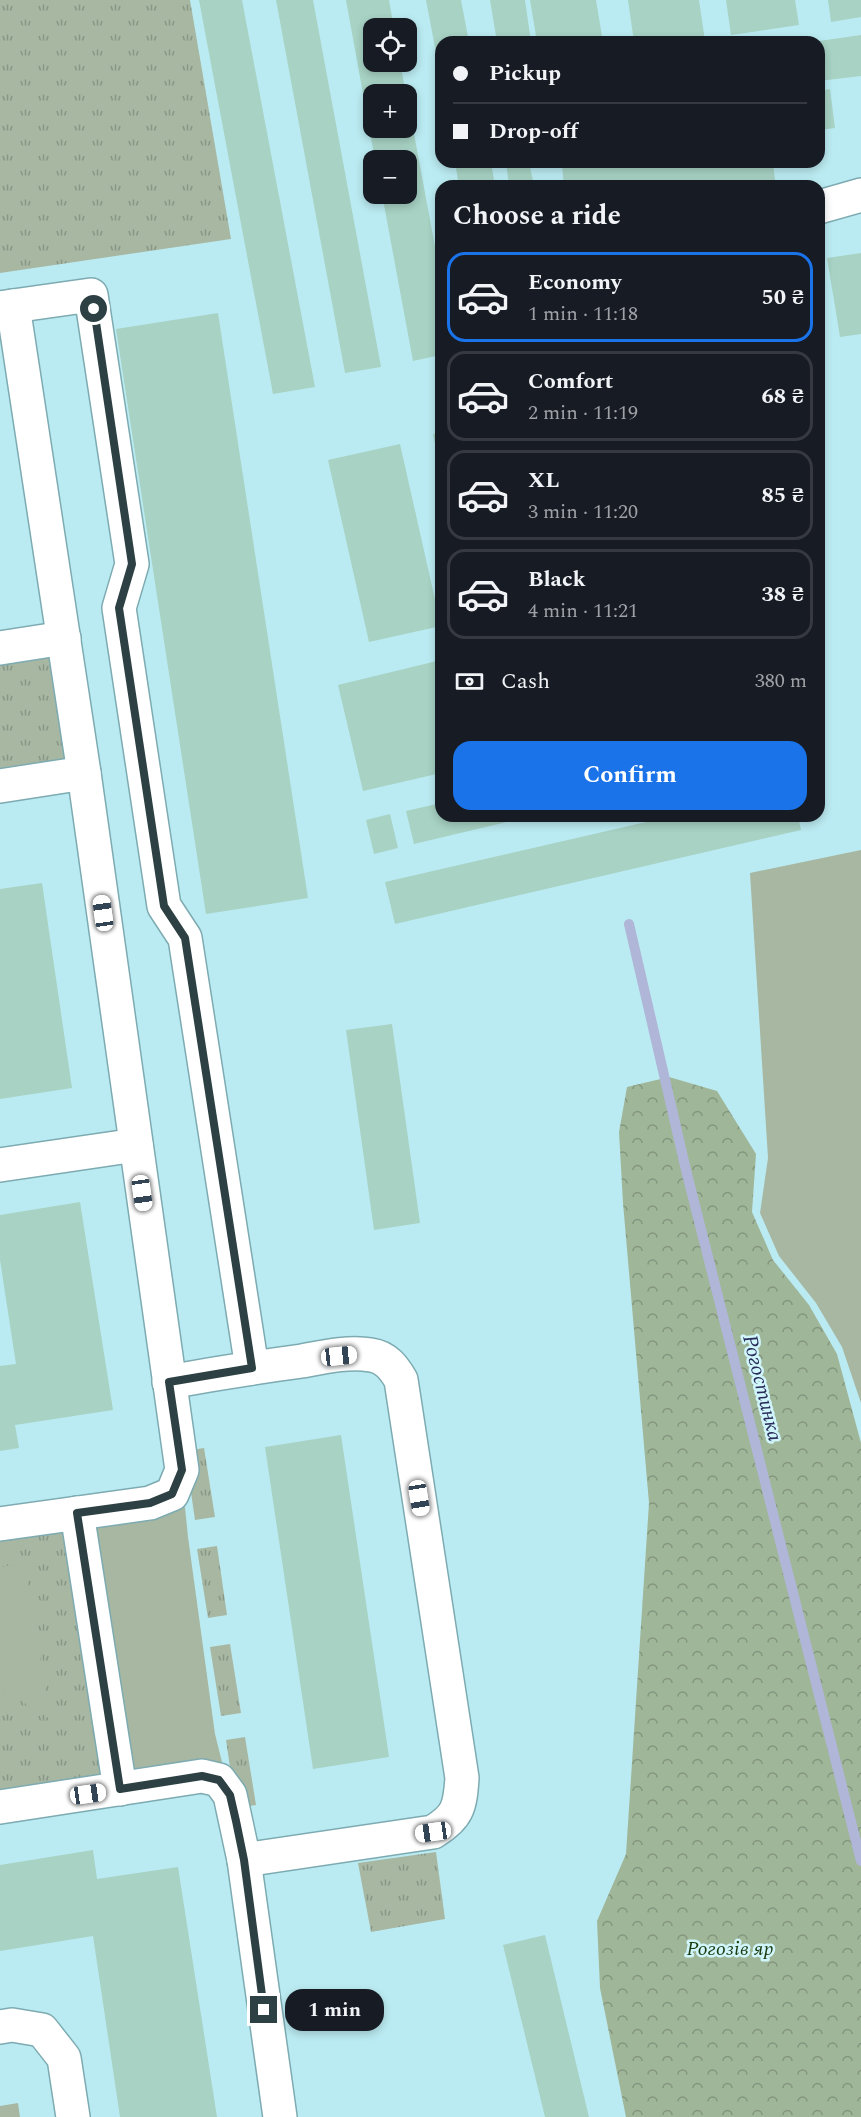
<!DOCTYPE html>
<meta charset="utf-8">
<style>
:root{--surface:#171b24;--page:#20242c;--text:#f1f3f6;--muted:#9ea1a6;--line:#363941;--accent:#1a73e8}
body{margin:0;font-family:Spectral,serif;background:var(--page);color:var(--text);height:100vh;display:flex;flex-direction:column;font-size:22px;white-space:nowrap}
*{box-sizing:border-box;margin:0}
p{font-size:20px;color:var(--muted)}
.icon{flex:none;width:33px;height:33px;fill:none;stroke:currentColor;stroke-width:2;stroke-linecap:round;stroke-linejoin:round}
.map{position:relative;flex:1;overflow:hidden}
.sheet{position:absolute;left:435px;top:180px;width:390px;height:642px;display:flex;flex-direction:column;background:var(--surface);border-radius:18px;box-shadow:0 3px 9px #0003}
.sheet>*{flex:none}
.hud{position:absolute;left:435px;top:36px;width:390px;height:132px;border-radius:18px;box-shadow:0 3px 9px #0003;display:grid;align-content:center;height:132px;padding:0 18px;background:var(--surface)}
.controls{position:absolute;left:363px;top:18px;display:grid;gap:12px}
.controls a{display:grid;place-items:center;width:54px;height:54px;border-radius:12px;background:var(--surface);box-shadow:0 3px 9px #0003;font-size:30px}
.end{position:absolute;width:27px;height:27px;margin:-14px;border:8px solid #2d4043;background:#fff;box-shadow:0 0 0 3px #fff}
.from{border-radius:50%}
.bubble{position:absolute;height:42px;border-radius:18px;background:var(--surface);box-shadow:0 3px 9px #0003;font-size:20px;font-weight:700;line-height:42px;text-align:center}
.car{position:absolute;width:18px;height:36px;margin:-18px -9px;border-radius:8px;box-shadow:0 0 4px 2px #0007;background:linear-gradient(#fff 24%,#345 0 40%,#fff 0 76%,#345 0 86%,#fff 0)}
.hud b{display:flex;align-items:center;gap:21px;height:57px;font-size:22px}
.hud b+b{border-top:2px solid var(--line)}
.hud i{width:15px;height:15px;background:var(--text)}
ul{padding:0;list-style:none}
li{display:flex;align-items:center;gap:18px;height:90px;margin:0 12px 9px;padding:0 6px;border:3px solid var(--line);border-radius:18px}
li div{flex:1}
li b{display:block;font-size:22px}
li em{font-style:normal;font-weight:700}
li.active{border-color:var(--accent)}
li>.icon{width:54px;height:54px;stroke-width:1.5}
h2{padding:0 18px;font-size:27px;line-height:72px}
.pay{display:flex;align-items:center;gap:15px;height:66px;padding:0 18px;font-size:22px}
.pay p{margin-inline-start:auto}
.action{display:flex;gap:12px;margin-top:auto;padding:12px 18px}
.action a{flex:1;height:69px;border-radius:18px;background:var(--accent);color:#fff;font-size:24px;font-weight:700;line-height:69px;text-align:center}
.map>svg:first-child{display:block}
</style>
<div class="map">
<svg width="861" height="2117" viewBox="0 0 861 2117">
<defs>
<pattern id="grass-tufts" width="24" height="20" patternUnits="userSpaceOnUse" patternTransform="scale(1.5)"><rect width="24" height="20" fill="#a7b7a2"/><path d="M3 7l-1-3M5 7V3M7 7l1-3M15 17l-1-3M17 17v-4M19 17l1-3" fill="none" stroke="#889686"/></pattern>
<pattern id="forest-crowns" width="20" height="18" patternUnits="userSpaceOnUse" patternTransform="scale(1.5)"><rect width="20" height="18" fill="#a0b699"/><path d="M2 6a3 3 0 1 1 6 0M12 15a3 3 0 1 1 6 0" fill="none" stroke="#83957e"/></pattern>
</defs>
<rect width="100%" height="100%" fill="#bbebf2"/>
<g fill="url(#grass-tufts)">
<path d="M0,0H190L231,239L0,273Z"/>
<path d="M43,652L53,660L69,754L60,764L0,774V660Z"/>
<path d="M204,1448L215,1517L195,1520L185,1451Z"/>
<path d="M62,1524L109,1773L0,1796V1532Z"/>
<path d="M217,1546L227,1615L208,1618L197,1549Z"/>
<path d="M230,1644L241,1713L221,1716L210,1647Z"/>
<path d="M245,1737L256,1805L236,1808L226,1740Z"/>
<path d="M436,1852L445,1919L371,1932L358,1863Z"/>
</g>
<path fill="url(#forest-crowns)" d="M669,1077L717,1091L756,1154L752,1212L773,1260L809,1305L837,1354L861,1443V2117H626L600,1988L597,1921L626,1854L649,1503L623,1203L619,1132L627,1087Z"/>
<g fill="#a7b7a2">
<path d="M861,850V1403L842,1347L816,1303L779,1256L760,1213L768,1158L750,873Z"/>
<path d="M185,1507L188,1537L215,1734L222,1762L138,1774L124,1760L90,1537L95,1522Z"/>
<path d="M25,1563L50,1719L0,1688V1567Z"/>
<path d="M18,2103L20,2117H0V2106Z"/>
</g>
<g fill="none" stroke-linecap="round" stroke-linejoin="round">
<path stroke="#b0b6d7" stroke-width="10" d="M629,924L686,1170L861,1861"/>
</g>
<g fill="#a7d2c4">
<path d="M199,0H242L315,387L273,394Z"/>
<path d="M276,0H313L381,367L345,373Z"/>
<path d="M346,0H389L394,28H374V62H400L406,94H374V128H406L408,101L441,279V355L413,361L382,194H406V160H375Z"/>
<path d="M426,0H461L469,42H441V79Z"/>
<path d="M490,0H525L531,42H497Z"/>
<path d="M530,0H596L603,42H537Z"/>
<path d="M628,0H699L705,41L634,42Z"/>
<path d="M726,0H795L799,25L731,35Z"/>
<path d="M828,0H861V17L831,22Z"/>
<path d="M861,35V76L819,81V41Z"/>
<path d="M830,89L835,128L819,130V91Z"/>
<path d="M455,162H491L495,186H459Z"/>
<path d="M506,162H529L533,181L509,185Z"/>
<path d="M595,162H750V164L773,162L775,180L752,184L753,186H564L562,166Z"/>
<path d="M861,253V334L840,337L827,258Z"/>
<path d="M218,313L308,898L206,914L116,329Z"/>
<path d="M441,433V469H440L433,434Z"/>
<path d="M400,444L441,626L369,642L328,460Z"/>
<path d="M441,660V773L363,791L338,685Z"/>
<path d="M441,803V816L528,817L414,844L406,811Z"/>
<path d="M390,814L398,848L374,854L366,820Z"/>
<path d="M672,816H798L801,830L395,924L385,882Z"/>
<path d="M42,883L72,1088L0,1099V889Z"/>
<path d="M392,1024L420,1223L374,1230L346,1030Z"/>
<path d="M80,1202L113,1410L15,1425L19,1448L0,1451V1366L16,1364L0,1260V1215Z"/>
<path d="M341,1435L389,1757L313,1769L265,1447Z"/>
<path d="M93,1850L97,1879L178,1867L217,2117H120L93,1936L0,1951V1865Z"/>
<path d="M545,1935L589,2117H545L503,1945Z"/>
</g>
<g fill="none" stroke-linecap="round" stroke-linejoin="round">
<defs>
<g id="minor">
<path d="M819,207L861,195"/>
<path d="M13,306L91,295L132,564L119,608L164,906L185,938L252,1368"/>
<path d="M0,308L13,306L84,773L0,786"/>
<path d="M0,648L64,638"/>
<path d="M0,1165L136,1145"/>
<path d="M169,1382C213,1374 257,1367 302,1361C323,1357 349,1351 371,1355C386,1357 394,1368 401,1380L462,1778C460,1807 458,1817 433,1832L244,1860"/>
<path d="M77,1513L120,1789"/>
<path d="M0,1524L150,1503L172,1494L182,1470L84,773"/>
<path d="M0,1807L202,1776L219,1780L230,1795L244,1860L280,2117"/>
<path d="M0,2027L12,2025L42,2030L64,2058L73,2117"/>
</g>
</defs>
<use href="#minor" stroke="#7dabb1" stroke-width="36"/>
<use href="#minor" stroke="#fff" stroke-width="33"/>
</g>
<g fill="none" stroke-linecap="round" stroke-linejoin="round">
<path stroke="#2d4043" stroke-width="8" d="M94,309L132,564L119,608L164,906L185,938L252,1368L169,1382L182,1470L172,1494L150,1503L77,1513L120,1789L202,1776L219,1780L230,1795L236,1821L244,1860L264,2010"/>
</g>
<g text-anchor="middle" dominant-baseline="central" stroke-width="5" stroke-linejoin="round" paint-order="stroke">
<g font-size="20" font-style="italic" fill="#1c3a0f" stroke="#d0f6fc">
<text x="730" y="1949">Рогозів яр</text>
</g>
<g font-size="21" font-style="italic" fill="#292c58" stroke="#d0f6fc">
<text transform="translate(762 1388) rotate(76)">Рогостинка</text>
</g>
</g>
</svg>
<div class="controls">
<a><svg class="icon" aria-label="locate" viewBox="0 0 24 24"><circle cx="12" cy="12" r="6"/><path d="M12 2v4M12 18v4M2 12h4M18 12h4"/></svg></a>
<a>+</a>
<a>−</a>
</div>
<i class="end from" style="left:94px;top:309px"></i>
<i class="end" style="left:264px;top:2010px"></i>
<div class="bubble" style="left:285px;top:1989px;width:99px">1 min</div>
<i class="car" style="left:103px;top:913px;rotate:352deg"></i>
<i class="car" style="left:142px;top:1193px;rotate:172deg"></i>
<i class="car" style="left:339px;top:1356px;rotate:84deg"></i>
<i class="car" style="left:419px;top:1498px;rotate:171deg"></i>
<i class="car" style="left:88px;top:1794px;rotate:82deg"></i>
<i class="car" style="left:433px;top:1832px;rotate:262deg"></i>
<div class="hud">
<b><i class="from"></i>Pickup</b>
<b><i></i>Drop-off</b>
</div>
<section class="sheet">
<h2>Choose a ride</h2>
<ul>
<li class="active"><svg class="icon" aria-label="car" viewBox="0 0 24 24"><path d="M5 17H2v-5l4-1 3-4h7l3 4 3 1v5h-3M9 17h6M6 11h13"/><circle cx="7" cy="17" r="2"/><circle cx="17" cy="17" r="2"/></svg><div><b>Economy</b><p>1 min · 11:18</p></div><em>50 ₴</em></li>
<li><svg class="icon" aria-label="car" viewBox="0 0 24 24"><path d="M5 17H2v-5l4-1 3-4h7l3 4 3 1v5h-3M9 17h6M6 11h13"/><circle cx="7" cy="17" r="2"/><circle cx="17" cy="17" r="2"/></svg><div><b>Comfort</b><p>2 min · 11:19</p></div><em>68 ₴</em></li>
<li><svg class="icon" aria-label="car" viewBox="0 0 24 24"><path d="M5 17H2v-5l4-1 3-4h7l3 4 3 1v5h-3M9 17h6M6 11h13"/><circle cx="7" cy="17" r="2"/><circle cx="17" cy="17" r="2"/></svg><div><b>XL</b><p>3 min · 11:20</p></div><em>85 ₴</em></li>
<li><svg class="icon" aria-label="car" viewBox="0 0 24 24"><path d="M5 17H2v-5l4-1 3-4h7l3 4 3 1v5h-3M9 17h6M6 11h13"/><circle cx="7" cy="17" r="2"/><circle cx="17" cy="17" r="2"/></svg><div><b>Black</b><p>4 min · 11:21</p></div><em>38 ₴</em></li>
</ul>
<div class="pay"><svg class="icon" aria-label="cash" viewBox="0 0 24 24"><path d="M3 7h18v10H3z"/><circle cx="12" cy="12" r="2"/></svg>Cash<p>380 m</p></div>
<div class="action"><a>Confirm</a></div>
</section>
</div>
